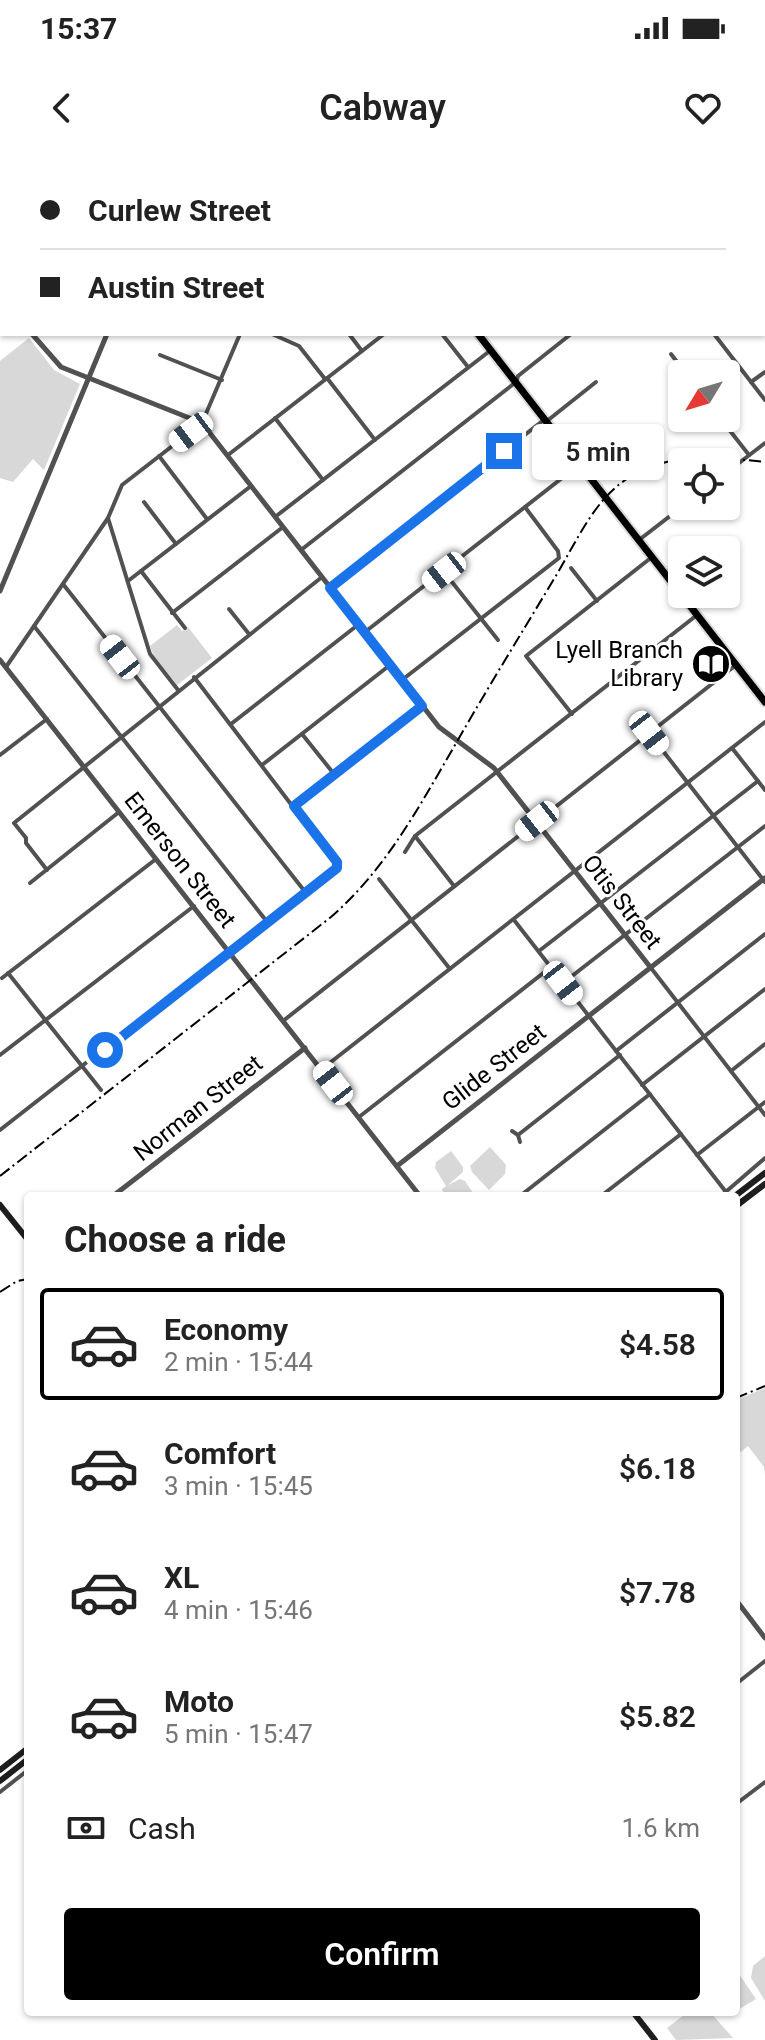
<!DOCTYPE html>
<meta charset="utf-8">
<style>
:root{--surface:#fff;--page:#f6f6f6;--text:#222;--muted:#767676;--line:#e0e0e0;--accent:#000}
body{margin:0;font-family:Roboto,sans-serif;background:var(--page);color:var(--text);height:100vh;display:flex;flex-direction:column;font-size:30px;white-space:nowrap}
*{box-sizing:border-box;margin:0}
p{font-size:26px;color:var(--muted)}
.icon{flex:none;width:44px;height:44px;fill:none;stroke:currentColor;stroke-width:2;stroke-linecap:round;stroke-linejoin:round}
.map{position:relative;flex:1;overflow:hidden}
.drawer{position:absolute;left:24px;top:1032px;width:716px;height:824px;display:flex;flex-direction:column;background:var(--surface);border-radius:8px;box-shadow:0 2px 6px #0004}
.drawer>*{flex:none}
.guide{position:absolute;left:0px;top:0px;width:766px;height:176px;box-shadow:0 2px 6px #0004;display:grid;align-content:center;height:176px;padding:0 40px;background:var(--surface)}
.needle{width:52px;rotate:232deg}
.fabs{position:absolute;left:668px;top:200px;display:grid;gap:16px}
.fabs a{display:grid;place-items:center;width:72px;height:72px;border-radius:8px;background:var(--surface);box-shadow:0 2px 6px #0004;font-size:40px}
.end{position:absolute;width:36px;height:36px;margin:-18px;border:10px solid #1a73e8;background:#fff;box-shadow:0 0 0 4px #fff}
.from{border-radius:50%}
.bubble{position:absolute;height:56px;border-radius:8px;background:var(--surface);box-shadow:0 2px 6px #0004;font-size:26px;font-weight:600;line-height:56px;text-align:center}
.car{position:absolute;width:24px;height:48px;margin:-24px -12px;border-radius:10px;box-shadow:0 0 6px 2px #0007;background:linear-gradient(#fff 24%,#345 0 40%,#fff 0 76%,#345 0 86%,#fff 0)}
.guide b{display:flex;align-items:center;gap:28px;height:76px;font-size:30px}
.guide b+b{border-top:2px solid var(--line)}
.guide i{width:20px;height:20px;background:var(--text)}
ul{padding:0;list-style:none}
li{display:flex;align-items:center;gap:24px;height:112px;margin:0 16px 12px;padding:0 24px;border:4px solid transparent;border-radius:8px}
li div{flex:1}
li b{display:block;font-size:30px}
li em{font-style:normal;font-weight:600}
li.current{border-color:var(--accent)}
li>.icon{width:72px;height:72px;stroke-width:1.5}
h2{padding:0 40px;font-size:36px;line-height:96px}
.pay{display:flex;align-items:center;gap:20px;height:88px;padding:0 40px;font-size:30px}
.pay p{margin-inline-start:auto}
.cta{display:flex;gap:16px;margin-top:auto;padding:16px 40px}
.cta a{flex:1;height:92px;border-radius:8px;background:var(--accent);color:#fff;font-size:32px;font-weight:600;line-height:92px;text-align:center}
.status{display:flex;justify-content:space-between;align-items:center;height:56px;padding:0 40px;background:var(--surface);direction:ltr}
.status svg{height:22px;fill:currentColor}
header{display:flex;justify-content:space-between;align-items:center;height:104px;padding:0 40px;background:var(--surface);font-size:36px;font-weight:600}
.map>svg:first-child{display:block}
</style>
<div class="status"><b>15:37</b><svg viewBox="0 0 49 12"><path d="M0 12V9h3v3zM5 12V6h3v6zM10 12V3h3v9zM15 12V0h3v12zM26 1h20v11H26zM47 4h2v5h-2z"/></svg></div>
<header><svg class="icon" aria-label="back" viewBox="0 0 24 24"><path d="M15 5l-7 7 7 7"/></svg>Cabway<svg class="icon" aria-label="heart" viewBox="0 0 24 24"><path d="M12 20l-8-8c-3-5 5-10 8-4 3-6 11-1 8 4z"/></svg></header>
<div class="map">
<svg width="765" height="1880" viewBox="0 0 765 1880">
<rect width="100%" height="100%" fill="#fff"/>
<g fill="#d8d8d8">
<path d="M29,178L54,210L80,224L44,310L33,299L13,322L0,318V201Z"/>
<path d="M177,465L182,471L188,467L212,498L177,525L154,496L150,486Z"/>
<path d="M490,987L506,1005L505,1014L489,1030L472,1012L470,1006Z"/>
<path d="M451,991L463,1007V1012L448,1025L460,1019L465,1021L475,1036L444,1035L442,1029L446,1026L435,1008L436,1002Z"/>
<path d="M765,1228V1315L764,1307L748,1286L736,1296V1240Z"/>
<path d="M765,1796V1841L751,1818L753,1806Z"/>
<path d="M736,1814H739L756,1839L736,1851Z"/>
<path d="M688,1852H710L733,1878L676,1880L667,1868Z"/>
</g>
<g fill="none" stroke-linecap="round" stroke-linejoin="round">
<defs>
<g id="primary">
<path d="M342,0L344,2"/>
<path d="M478,174L765,542"/>
</g>
</defs>
<use href="#primary" stroke="#dbdbdb" stroke-width="11"/>
<g stroke="#515151" stroke-width="4">
<path d="M417,0L419,2"/>
<path d="M580,0L582,2"/>
<path d="M44,2L45,0"/>
<path d="M78,2L79,0"/>
<path d="M113,2L114,0"/>
<path d="M283,2V0"/>
<path d="M311,2L312,0"/>
<path d="M385,2L388,0"/>
<path d="M614,2L617,0"/>
<path d="M671,2L674,0"/>
<path d="M729,2L731,0"/>
<path d="M764,22L765,21"/>
<path d="M0,25L2,26"/>
<path d="M0,56H2"/>
<path d="M764,63L765,62"/>
<path d="M0,87H2"/>
<path d="M0,106L2,102"/>
<path d="M764,128L765,127"/>
<path d="M272,174L299,186L325,219"/>
<path d="M349,174L362,191"/>
<path d="M442,174L468,207"/>
<path d="M714,174L765,240"/>
<path d="M671,194L686,214"/>
<path d="M160,195L222,220"/>
<path d="M327,218L375,280"/>
<path d="M751,222L765,212"/>
<path d="M275,258L323,320"/>
<path d="M720,258L749,295"/>
<path d="M547,261L596,222"/>
<path d="M228,295L384,174"/>
<path d="M159,296L207,359"/>
<path d="M577,300L620,266"/>
<path d="M726,313L765,283"/>
<path d="M144,342L176,384"/>
<path d="M275,357L491,190"/>
<path d="M108,358L150,494L178,530"/>
<path d="M639,380L683,346"/>
<path d="M301,390L516,222L518,216L571,174"/>
<path d="M571,408L597,441"/>
<path d="M141,411L185,468"/>
<path d="M444,412L498,480"/>
<path d="M128,421L251,326"/>
<path d="M63,424L306,733"/>
<path d="M330,428L545,259"/>
<path d="M229,449L249,474"/>
<path d="M172,453L283,367"/>
<path d="M34,466L268,763"/>
<path d="M365,472L580,304"/>
<path d="M6,507L108,358L122,325L202,263L240,174"/>
<path d="M402,520L559,398L558,391L525,347"/>
<path d="M572,554L526,496L652,397"/>
<path d="M231,564L359,464"/>
<path d="M649,573L765,722"/>
<path d="M302,574L334,614"/>
<path d="M732,588L765,630"/>
<path d="M0,595L47,559"/>
<path d="M262,605L390,505"/>
<path d="M294,645L422,546"/>
<path d="M415,676L454,726"/>
<path d="M405,692L415,676L697,455"/>
<path d="M47,710L26,683V678L14,663L322,417"/>
<path d="M379,719L450,809"/>
<path d="M30,723L119,652"/>
<path d="M514,760L726,1032"/>
<path d="M539,791L758,621"/>
<path d="M651,808L765,955"/>
<path d="M8,813L101,930"/>
<path d="M2,818L156,699"/>
<path d="M563,823L765,666"/>
<path d="M283,861L736,505"/>
<path d="M616,891L765,774"/>
<path d="M0,895L194,746"/>
<path d="M322,909L765,562"/>
<path d="M731,911L765,884"/>
<path d="M642,925L765,829"/>
<path d="M359,957L551,807"/>
<path d="M0,970L338,706L194,517"/>
<path d="M512,971L518,975L520,982"/>
<path d="M518,975L620,895"/>
<path d="M697,995L765,942"/>
<path d="M520,1036L650,934"/>
<path d="M601,1036L681,974"/>
<path d="M721,1036L765,998"/>
<path d="M736,1524L765,1501"/>
<path d="M0,1632L28,1610"/>
<path d="M736,1644L765,1622"/>
</g>
<g stroke="#515151" stroke-width="5">
<path d="M763,0L765,3"/>
<path d="M181,2L182,0"/>
<path d="M546,2L548,0"/>
<path d="M0,133L2,135"/>
<path d="M32,174L61,207L202,263L439,567L494,608L651,808"/>
<path d="M0,431L107,174"/>
<path d="M0,500L420,1036"/>
<path d="M397,1006L765,718"/>
<path d="M113,1036L305,888"/>
<path d="M736,1440L765,1478"/>
</g>
<g stroke="#1e1e1e" stroke-width="6">
<path d="M735,1036L765,1013"/>
<path d="M0,1045L28,1080"/>
<path d="M736,1046L765,1024"/>
<path d="M0,1610L28,1588"/>
<path d="M0,1621L28,1599"/>
<path d="M633,1852L655,1880"/>
</g>
<use href="#primary" stroke="#000" stroke-width="7"/>
<g stroke="#000" stroke-width="2" stroke-dasharray="12 4 2 4" stroke-linecap="butt">
<path d="M0,1016L331,757C386,709 419,647 455,585C487,529 521,474 554,419C575,385 594,338 630,317C673,291 717,297 765,302"/>
<path d="M0,1132L17,1121L28,1119"/>
<path d="M736,1238L765,1226"/>
</g>
</g>
<g fill="none" stroke-linecap="round" stroke-linejoin="round">
<path stroke="#1a73e8" stroke-width="10" d="M105,890L337,708V702L294,646L422,546L330,428L504,291"/>
</g>
<defs>
<symbol id="library-disc" viewBox="-11 -11 22 22"><circle r="9.5" fill="#000" stroke="#fff"/><path d="M-6-4Q-3-5.5-.7-3.5V5Q-3 3-6 4ZM6-4Q3-5.5 .7-3.5V5Q3 3 6 4Z" fill="#fff"/></symbol>
</defs>
<g fill-rule="evenodd">
<use href="#library-disc" x="689" y="482" width="44" height="44"/>
</g>
<g text-anchor="middle" dominant-baseline="central" stroke-width="6" stroke-linejoin="round" paint-order="stroke">
<g font-size="24" fill="#000" stroke="#fff" text-anchor="end">
<text x="683" y="490">Lyell Branch<tspan x="683" dy="28">Library</tspan></text>
</g>
<g font-size="24" fill="#000" stroke="#fff">
<text transform="translate(180 700) rotate(52)">Emerson Street</text>
<text transform="translate(622 742) rotate(52)">Otis Street</text>
<text transform="translate(494 907) rotate(-38)">Glide Street</text>
<text transform="translate(198 948) rotate(-38)">Norman Street</text>
</g>
</g>
</svg>
<div class="fabs">
<a><svg class="needle" viewBox="-14 -14 28 28"><path d="M0-13l5 13h-10z" fill="#e53935"/><path d="M0 13l5-13h-10z" fill="#767676"/></svg></a>
<a><svg class="icon" aria-label="locate" viewBox="0 0 24 24"><circle cx="12" cy="12" r="6"/><path d="M12 2v4M12 18v4M2 12h4M18 12h4"/></svg></a>
<a><svg class="icon" aria-label="layers" viewBox="0 0 24 24"><path d="M12 4l9 5-9 5-9-5zM3 14l9 5 9-5"/></svg></a>
</div>
<i class="end from" style="left:105px;top:890px"></i>
<i class="end" style="left:504px;top:291px"></i>
<div class="bubble" style="left:532px;top:264px;width:132px">5 min</div>
<i class="car" style="left:191px;top:272px;rotate:233deg"></i>
<i class="car" style="left:444px;top:412px;rotate:232deg"></i>
<i class="car" style="left:120px;top:497px;rotate:322deg"></i>
<i class="car" style="left:649px;top:573px;rotate:142deg"></i>
<i class="car" style="left:537px;top:661px;rotate:232deg"></i>
<i class="car" style="left:563px;top:823px;rotate:142deg"></i>
<i class="car" style="left:333px;top:923px;rotate:322deg"></i>
<div class="guide">
<b><i class="from"></i>Curlew Street</b>
<b><i></i>Austin Street</b>
</div>
<section class="drawer">
<h2>Choose a ride</h2>
<ul>
<li class="current"><svg class="icon" aria-label="car" viewBox="0 0 24 24"><path d="M5 17H2v-5l4-1 3-4h7l3 4 3 1v5h-3M9 17h6M6 11h13"/><circle cx="7" cy="17" r="2"/><circle cx="17" cy="17" r="2"/></svg><div><b>Economy</b><p>2 min · 15:44</p></div><em>$4.58</em></li>
<li><svg class="icon" aria-label="car" viewBox="0 0 24 24"><path d="M5 17H2v-5l4-1 3-4h7l3 4 3 1v5h-3M9 17h6M6 11h13"/><circle cx="7" cy="17" r="2"/><circle cx="17" cy="17" r="2"/></svg><div><b>Comfort</b><p>3 min · 15:45</p></div><em>$6.18</em></li>
<li><svg class="icon" aria-label="car" viewBox="0 0 24 24"><path d="M5 17H2v-5l4-1 3-4h7l3 4 3 1v5h-3M9 17h6M6 11h13"/><circle cx="7" cy="17" r="2"/><circle cx="17" cy="17" r="2"/></svg><div><b>XL</b><p>4 min · 15:46</p></div><em>$7.78</em></li>
<li><svg class="icon" aria-label="car" viewBox="0 0 24 24"><path d="M5 17H2v-5l4-1 3-4h7l3 4 3 1v5h-3M9 17h6M6 11h13"/><circle cx="7" cy="17" r="2"/><circle cx="17" cy="17" r="2"/></svg><div><b>Moto</b><p>5 min · 15:47</p></div><em>$5.82</em></li>
</ul>
<div class="pay"><svg class="icon" aria-label="cash" viewBox="0 0 24 24"><path d="M3 7h18v10H3z"/><circle cx="12" cy="12" r="2"/></svg>Cash<p>1.6 km</p></div>
<div class="cta"><a>Confirm</a></div>
</section>
</div>
